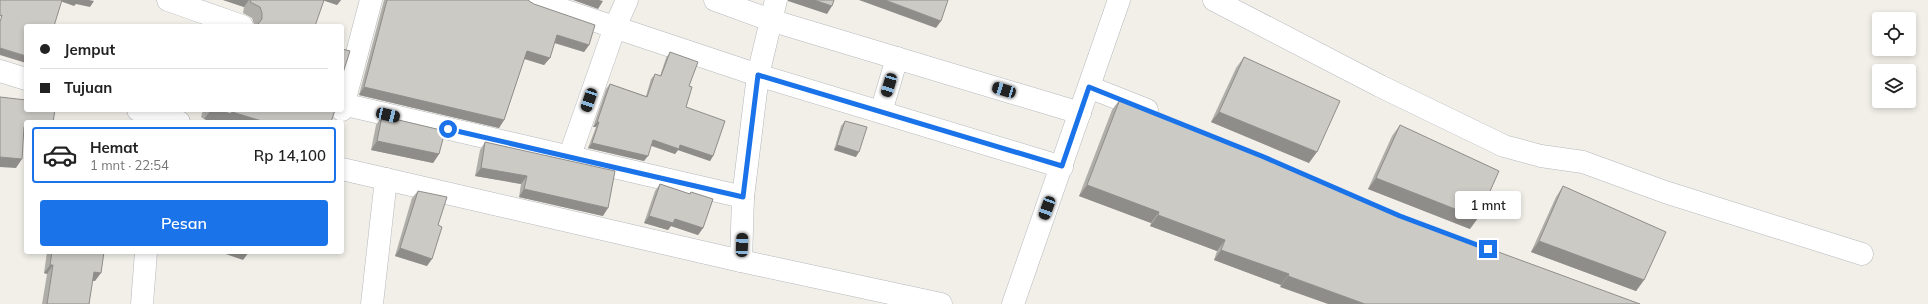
<!DOCTYPE html>
<html lang="id">
<meta charset="utf-8">
<style>
:root{--surface:#fff;--page:#f6f6f6;--text:#222;--muted:#767676;--line:#e0e0e0;--accent:#1a73e8}
body{margin:0;font-family:Mulish,sans-serif;background:var(--page);color:var(--text);height:100vh;display:flex;flex-direction:column;font-size:15px;white-space:nowrap}
*{box-sizing:border-box;margin:0}
p{font-size:13px;color:var(--muted)}
.icon{flex:none;width:22px;height:22px;fill:none;stroke:currentColor;stroke-width:2;stroke-linecap:round;stroke-linejoin:round}
.map{position:relative;flex:1;overflow:hidden}
.drawer{position:absolute;left:24px;top:120px;width:320px;height:134px;display:flex;flex-direction:column;background:var(--surface);border-radius:4px;box-shadow:0 2px 6px #0003}
.drawer>*{flex:none}
.hud{position:absolute;left:24px;top:24px;width:320px;height:88px;border-radius:4px;box-shadow:0 2px 6px #0003;display:grid;align-content:center;height:88px;padding:0 16px;background:var(--surface)}
.controls{position:absolute;left:1872px;top:12px;display:grid;gap:8px}
.controls a{display:grid;place-items:center;width:44px;height:44px;border-radius:4px;background:var(--surface);box-shadow:0 2px 6px #0003;font-size:20px}
.end{position:absolute;width:18px;height:18px;margin:-9px;border:5px solid #1a73e8;background:#fff;box-shadow:0 0 0 2px #fff}
.from{border-radius:50%}
.bubble{position:absolute;height:28px;border-radius:4px;background:var(--surface);box-shadow:0 2px 6px #0003;font-size:13px;font-weight:600;line-height:28px;text-align:center}
.car{position:absolute;width:12px;height:24px;margin:-12px -6px;border-radius:5px;box-shadow:0 0 3px 1px #0007;background:linear-gradient(#222 24%,#8ab4d8 0 40%,#222 0 76%,#8ab4d8 0 86%,#222 0)}
.hud b{display:flex;align-items:center;gap:14px;height:38px;font-size:15px}
.hud b+b{border-top:1px solid var(--line)}
.hud i{width:10px;height:10px;background:var(--text)}
ul{padding:7px 0 0;list-style:none}
li{display:flex;align-items:center;gap:12px;height:56px;margin:0 8px 6px;padding:0 8px;border:2px solid var(--line);border-radius:4px}
li div{flex:1}
li b{display:block;font-size:15px}
li em{font-style:normal;font-weight:600}
li.selected{border-color:var(--accent)}
li>.icon{width:36px;height:36px;stroke-width:1.5}
.primary-button{display:flex;gap:8px;margin-top:auto;padding:8px 16px}
.primary-button a{flex:1;height:46px;border-radius:4px;background:var(--accent);color:#fff;font-size:16px;font-weight:600;line-height:46px;text-align:center}
.map>svg:first-child{display:block}
</style>
<div class="map">
<svg width="1928" height="304" viewBox="0 0 1928 304">
<rect width="100%" height="100%" fill="#f1efe8"/>
<g fill="none" stroke-linecap="round" stroke-linejoin="round">
<defs>
<g id="minor">
<path d="M168,0L242,26"/>
<path d="M533,0L758,75L1062,167"/>
<path d="M715,0L770,20L1080,113"/>
<path d="M1214,0L1380,86L1504,146L1541,156L1583,162L1665,192L1862,254"/>
<path d="M0,71L26,79"/>
<path d="M1089,87L1147,110"/>
<path d="M342,104L743,197L758,75L776,0"/>
<path d="M138,110L179,122"/>
<path d="M342,110L371,0"/>
<path d="M881,112L897,58"/>
<path d="M569,158L615,27L627,0"/>
<path d="M342,169L741,261L941,304"/>
<path d="M741,261L743,197"/>
<path d="M142,304L146,252"/>
<path d="M372,304L386,179"/>
<path d="M1013,304L1119,0"/>
</g>
</defs>
<use href="#minor" stroke="#b5b8bc" stroke-width="23"/>
<use href="#minor" stroke="#fff" stroke-width="22"/>
</g>
<g fill="#afaea9">
<path d="M223,0H341L337,5L324,0L254,26V24L252,18L243,13L244,7Z"/>
<path d="M384,0H528L529,1L589,45L584,52L554,43L550,58L544,65L524,59L504,120L499,128L359,95Z"/>
<path d="M670,52L689,86L686,107L713,156L710,161L678,150L675,154L651,146L644,161L588,148L596,127H593L606,89L610,84L646,96L651,79L655,74L660,76L666,58Z"/>
<path d="M1244,57L1309,163L1211,122L1236,68Z"/>
<path d="M1120,99L1403,217L1280,287L1281,285L1214,260L1217,251L1150,226L1151,223L1079,196L1112,110Z"/>
<path d="M203,110H335L331,122H212L204,119L201,117Z"/>
<path d="M382,116L439,154L433,163L371,150L376,125Z"/>
<path d="M845,121L856,157L834,150L841,126Z"/>
<path d="M1400,125L1470,229L1368,189L1392,136Z"/>
<path d="M485,142L603,216L519,197L521,184L475,176L480,150Z"/>
<path d="M660,184L689,194L691,192L703,228L698,235L671,226L668,230L644,223L655,191Z"/>
<path d="M1563,186L1644,280L1636,291L1531,252L1556,197Z"/>
<path d="M418,191L427,266L395,256L412,198Z"/>
<path d="M47,252H104L95,281H92L89,304H42L47,274L44,273Z"/>
</g>
<g fill="#8f8d8a">
<path d="M61,0H89L94,1L90,7L76,4L74,6L60,1Z"/>
<path d="M223,0H249L244,7Z"/>
<path d="M322,0H341L337,5Z"/>
<path d="M573,0H599L603,1L598,9Z"/>
<path d="M788,0H814L832,6L827,14L788,1Z"/>
<path d="M859,0H885L941,21L936,28Z"/>
<path d="M557,35L589,45L584,52L552,42Z"/>
<path d="M0,48L26,56V63L0,55Z"/>
<path d="M527,51L550,58L544,65L522,58Z"/>
<path d="M364,87L504,120L499,128L359,95Z"/>
<path d="M211,110H218L232,112L265,122H212L204,119Z"/>
<path d="M1219,112L1317,152L1309,163L1211,122Z"/>
<path d="M597,122H599L596,127H593Z"/>
<path d="M24,127L26,128V137L18,136Z"/>
<path d="M653,140L680,145L713,156L710,161L678,150L675,154L650,145Z"/>
<path d="M377,141L439,154L433,163L371,150Z"/>
<path d="M592,143L648,156L644,161L588,148Z"/>
<path d="M837,145L859,152L856,157L834,150Z"/>
<path d="M0,157L22,159L16,168L0,167Z"/>
<path d="M481,168L527,176L521,184L475,176Z"/>
<path d="M1376,178L1478,218L1470,229L1368,189Z"/>
<path d="M1087,185L1159,212L1151,223L1079,196Z"/>
<path d="M524,189L608,208L603,216L519,197Z"/>
<path d="M1158,215L1225,240L1217,251L1150,226Z"/>
<path d="M649,216L675,219L703,228L698,235L671,226L668,230L644,223Z"/>
<path d="M1539,241L1644,280L1636,291L1531,252Z"/>
<path d="M400,248L432,259L427,266L395,256Z"/>
<path d="M1221,250L1289,274L1281,285L1214,260Z"/>
<path d="M220,252H249L243,260Z"/>
<path d="M50,265H53L47,274L44,273Z"/>
<path d="M94,272L101,273L95,281L87,280Z"/>
<path d="M1288,276L1365,304H1328L1280,287Z"/>
</g>
<g fill="#cccac5" stroke="#8f8d8a">
<path d="M0,0H62L54,26H26V56L0,48V22L2,15L0,16Z"/>
<path d="M251,0H324L315,26H254L258,24L262,19V13L260,7L250,2Z"/>
<path d="M387,0H528L529,1L534,4L595,25L589,45L557,35L550,58L527,51L504,120L364,87Z"/>
<path d="M814,0H834L832,6Z"/>
<path d="M885,0H948L941,21Z"/>
<path d="M342,49L350,51L342,76Z"/>
<path d="M670,52L698,62L689,86L692,87L686,107L725,121L713,156L680,145L679,149L653,140L648,156L592,143L599,122H597L610,84L647,97L655,74L661,76Z"/>
<path d="M1244,57L1340,101L1317,152L1219,112Z"/>
<path d="M0,97L26,100V110H55L53,122H26V128L24,127L22,159L0,157Z"/>
<path d="M1120,99L1267,158L1403,217L1640,304H1365L1288,276L1289,274L1221,250L1225,240L1158,215L1159,212L1087,185Z"/>
<path d="M218,110H335L331,122H265L232,112L231,114Z"/>
<path d="M382,116L445,131L439,154L377,141Z"/>
<path d="M845,121L867,127L859,152L837,145Z"/>
<path d="M1400,125L1499,171L1478,218L1376,178Z"/>
<path d="M485,142L615,171L608,208L524,189L527,176L481,168Z"/>
<path d="M660,184L690,194L691,192L713,199L703,228L675,219L673,223L649,216Z"/>
<path d="M1563,186L1666,232L1644,280L1539,241Z"/>
<path d="M418,191L447,197L438,225L442,227L432,259L400,248Z"/>
<path d="M52,252H104L101,273L94,272L89,304H47L53,265H50Z"/>
</g>
<g fill="none" stroke-linecap="round" stroke-linejoin="round">
<path stroke="#1a73e8" stroke-width="5" d="M448,129L743,197L758,75L1062,166L1089,87L1264,157L1400,216L1488,249"/>
</g>
</svg>
<div class="controls">
<a><svg class="icon" aria-label="locate" viewBox="0 0 24 24"><circle cx="12" cy="12" r="6"/><path d="M12 2v4M12 18v4M2 12h4M18 12h4"/></svg></a>
<a><svg class="icon" aria-label="layers" viewBox="0 0 24 24"><path d="M12 4l9 5-9 5-9-5zM3 14l9 5 9-5"/></svg></a>
</div>
<i class="end from" style="left:448px;top:129px"></i>
<i class="end" style="left:1488px;top:249px"></i>
<div class="bubble" style="left:1455px;top:191px;width:66px">1 mnt</div>
<i class="car" style="left:889px;top:85px;rotate:197deg"></i>
<i class="car" style="left:1004px;top:90px;rotate:287deg"></i>
<i class="car" style="left:589px;top:100px;rotate:199deg"></i>
<i class="car" style="left:388px;top:115px;rotate:103deg"></i>
<i class="car" style="left:1047px;top:208px;rotate:200deg"></i>
<i class="car" style="left:742px;top:245px;rotate:2deg"></i>
<div class="hud">
<b><i class="from"></i>Jemput</b>
<b><i></i>Tujuan</b>
</div>
<section class="drawer">
<ul>
<li class="selected"><svg class="icon" aria-label="car" viewBox="0 0 24 24"><path d="M5 17H2v-5l4-1 3-4h7l3 4 3 1v5h-3M9 17h6M6 11h13"/><circle cx="7" cy="17" r="2"/><circle cx="17" cy="17" r="2"/></svg><div><b>Hemat</b><p>1 mnt · 22:54</p></div><em>Rp 14,100</em></li>
</ul>
<div class="primary-button"><a>Pesan</a></div>
</section>
</div>
